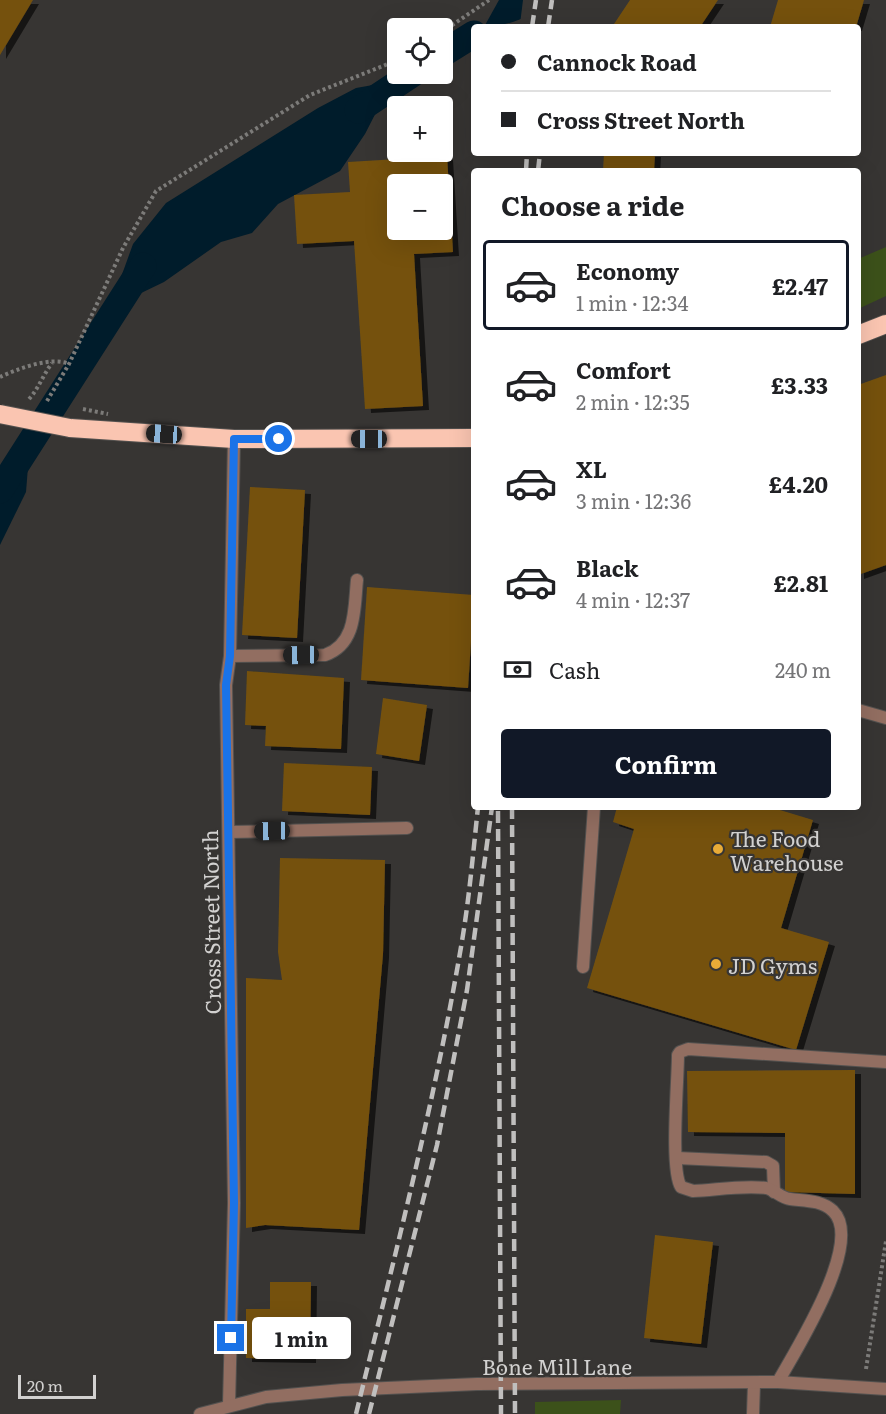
<!DOCTYPE html>
<meta charset="utf-8">
<style>
:root{--surface:#fff;--page:#f6f6f6;--text:#202124;--muted:#757577;--line:#e0e0e0;--accent:#111827}
body{margin:0;font-family:Literata,serif;background:var(--page);color:var(--text);height:100vh;display:flex;flex-direction:column;font-size:22px;white-space:nowrap}
*{box-sizing:border-box;margin:0}
p{font-size:20px;color:var(--muted)}
.icon{flex:none;width:33px;height:33px;fill:none;stroke:currentColor;stroke-width:2;stroke-linecap:round;stroke-linejoin:round}
.map{position:relative;flex:1;overflow:hidden}
.details{position:absolute;left:471px;top:168px;width:390px;height:642px;display:flex;flex-direction:column;background:var(--surface);border-radius:6px;box-shadow:0 6px 24px #0002}
.details>*{flex:none}
.hud{position:absolute;left:471px;top:24px;width:390px;height:132px;border-radius:6px;box-shadow:0 6px 24px #0002;display:grid;align-content:center;height:132px;padding:0 30px;background:var(--surface)}
.buttons{position:absolute;left:387px;top:18px;display:grid;gap:12px}
.buttons a{display:grid;place-items:center;width:66px;height:66px;border-radius:6px;background:var(--surface);box-shadow:0 6px 24px #0002;font-size:30px}
.scale{position:absolute;left:18px;bottom:15px;width:78px;box-sizing:border-box;padding-left:6px;border:3px solid #d2d1d0;border-top:0;font-size:16px;line-height:21px;white-space:nowrap;color:#d2d1d0;-webkit-text-stroke:4px #373533;paint-order:stroke}
.end{position:absolute;width:27px;height:27px;margin:-14px;border:8px solid #1a73e8;background:#fff;box-shadow:0 0 0 3px #fff}
.from{border-radius:50%}
.bubble{position:absolute;height:42px;border-radius:6px;background:var(--surface);box-shadow:0 6px 24px #0002;font-size:20px;font-weight:700;line-height:42px;text-align:center}
.car{position:absolute;width:18px;height:36px;margin:-18px -9px;border-radius:8px;box-shadow:0 0 4px 2px #0007;background:linear-gradient(#222 24%,#8ab4d8 0 40%,#222 0 76%,#8ab4d8 0 86%,#222 0)}
.hud b{display:flex;align-items:center;gap:21px;height:57px;font-size:22px}
.hud b+b{border-top:2px solid var(--line)}
.hud i{width:15px;height:15px;background:var(--text)}
ul{padding:0;list-style:none}
li{display:flex;align-items:center;gap:18px;height:90px;margin:0 12px 9px;padding:0 18px;border:3px solid transparent;border-radius:6px}
li div{flex:1}
li b{display:block;font-size:22px}
li em{font-style:normal;font-weight:700}
li.active{border-color:var(--accent)}
li>.icon{width:54px;height:54px;stroke-width:1.5}
h2{padding:0 30px;font-size:27px;line-height:72px}
.pay{display:flex;align-items:center;gap:15px;height:66px;padding:0 30px;font-size:22px}
.pay p{margin-inline-start:auto}
.cta{display:flex;gap:12px;margin-top:auto;padding:12px 30px}
.cta a{flex:1;height:69px;border-radius:6px;background:var(--accent);color:#fff;font-size:24px;font-weight:700;line-height:69px;text-align:center}
.map>svg:first-child{display:block}
</style>
<div class="map">
<svg width="886" height="1414" viewBox="0 0 886 1414">
<defs>
<filter id="shadow"><feDropShadow dx="6" dy="4" stdDeviation="0" flood-color="#0009"/></filter>
</defs>
<rect width="100%" height="100%" fill="#373533"/>
<g fill="#3c511a">
<path d="M886,247V296L858,309V259Z"/>
<path d="M621,1400L620,1414H535V1402Z"/>
</g>
<g fill="#001c2b">
<path d="M499,0H555C532,15 512,26 484,27Z"/>
<path d="M373,85L388,89L365,134L340,171L278,204L252,233L221,242L164,282L137,295L122,296L120,280L133,244L166,203L318,108L356,88Z"/>
<path d="M30,442L26,492L0,545V468L9,456Z"/>
</g>
<path fill="#373533" d="M523,0H558L529,21L520,24Z"/>
<g fill="none" stroke-linecap="round" stroke-linejoin="round">
<g stroke="#001c2b" stroke-width="27">
<path d="M442,54L474,34"/>
<path d="M358,110L412,74"/>
<path d="M0,490L143,266"/>
</g>
</g>
<g fill="#74510f" fill-rule="evenodd" filter="url(#shadow)">
<path d="M0,0H33L0,55Z"/>
<path d="M630,0H718L700,27H612Z"/>
<path d="M778,0H864L856,27H770Z"/>
<path d="M604,153H655L654,171H603Z"/>
<path d="M447,156L453,252L414,254L423,406L365,409L354,241L297,244L294,195L350,192L348,162ZM398,184H442V230H398Z"/>
<path d="M886,375V565L858,575V385Z"/>
<path d="M250,487L305,490L297,638L242,635Z"/>
<path d="M367,587L474,595L468,688L361,680Z"/>
<path d="M247,671L344,678L341,749L265,746L266,726L245,725Z"/>
<path d="M383,698L427,705L419,761L376,754Z"/>
<path d="M284,763L372,767L370,815L282,811Z"/>
<path d="M617,807H770L813,820L781,928L829,942L796,1050L587,988L634,829L613,822Z"/>
<path d="M280,858L385,860L383,954L359,1230L265,1225L246,1228V978L282,980L278,952Z"/>
<path d="M855,1070V1194L785,1192V1133L688,1132L687,1071Z"/>
<path d="M655,1235L713,1242L701,1344L644,1338Z"/>
<path d="M270,1282H311L310,1359L246,1358V1309H270Z"/>
</g>
<g fill="none" stroke-linecap="round" stroke-linejoin="round">
<defs>
<g id="lane">
<path d="M230,656L325,655C357,644 354,608 357,580"/>
<path d="M858,710L886,718"/>
<path d="M229,832L407,828"/>
<path d="M583,967L594,807"/>
<path d="M677,1158L766,1162L773,1166L774,1192"/>
<path d="M778,1382C795,1351 865,1242 833,1211C821,1200 806,1201 790,1199C781,1198 775,1190 766,1188C743,1185 716,1190 693,1191L681,1187C670,1170 678,1080 678,1055L680,1052L688,1049L886,1062"/>
<path d="M753,1414L754,1384"/>
</g>
<g id="street">
<path d="M229,1405L234,1203L226,685L230,656L234,439"/>
<path d="M200,1414L266,1397L342,1390L477,1384L778,1382L886,1389"/>
</g>
<g id="highway">
<path d="M858,335L886,324"/>
<path d="M70,428L234,439L474,438"/>
</g>
</defs>
<use href="#lane" stroke="#53514f" stroke-width="14"/>
<use href="#street" stroke="#53514f" stroke-width="14"/>
<use href="#highway" stroke="#53514f" stroke-width="20"/>
<g stroke="#7c7b79" stroke-width="4" stroke-dasharray="3 3" stroke-linecap="butt">
<path d="M442,32L489,0"/>
<path d="M0,377C17,369 51,356 69,364"/>
<path d="M29,399C39,388 43,375 52,363"/>
<path d="M47,401L69,364L123,248L156,191L310,95L398,60"/>
<path d="M866,1369L886,1241"/>
</g>
<use href="#lane" stroke="#926e61" stroke-width="12"/>
<use href="#street" stroke="#926e61" stroke-width="12"/>
<use href="#highway" stroke="#fac5b1" stroke-width="18"/>
<g stroke="#c0bfbe" stroke-width="4.5" stroke-dasharray="12 6" stroke-linecap="butt">
<path d="M532,27L536,0"/>
<path d="M548,27L552,0"/>
<path d="M526,171L527,153"/>
<path d="M538,171L540,153"/>
<path d="M512,807L515,1414"/>
<path d="M498,811L501,1414"/>
<path d="M356,1414C394,1259 434,1105 461,947C469,901 473,854 478,807"/>
<path d="M369,1414L437,1145L467,990L492,807"/>
</g>
<defs>
<path id="highway-bridge" d="M0,414L70,428"/>
</defs>
<use href="#highway-bridge" stroke="#53514f" stroke-width="20" stroke-linecap="butt"/>
<path stroke="#7c7b79" stroke-width="4" stroke-dasharray="3 3" stroke-linecap="butt" d="M83,409L108,414"/>
<use href="#highway-bridge" stroke="#fac5b1" stroke-width="18"/>
</g>
<g fill="none" stroke-linecap="round" stroke-linejoin="round">
<path stroke="#1a73e8" stroke-width="8" d="M231,1338L234,1203L226,685L230,656L234,439H279"/>
</g>
<g fill="#e8ab37" stroke="#373533" stroke-width="2">
<circle cx="718" cy="849" r="6"/>
<circle cx="716" cy="964" r="6"/>
</g>
<g text-anchor="middle" dominant-baseline="central" stroke-width="4.5" stroke-linejoin="round" paint-order="stroke">
<g font-size="21" fill="#d2d1d0" stroke="#373533" text-anchor="start">
<text x="730" y="837">The Food<tspan x="730" dy="24">Warehouse</tspan></text>
<text x="728" y="964">JD Gyms</text>
</g>
<g font-size="21" fill="#d2d1d0" stroke="#373533">
<text transform="translate(210 922) rotate(-91)">Cross Street North</text>
<text x="557" y="1365">Bone Mill Lane</text>
</g>
</g>
</svg>
<div class="buttons">
<a><svg class="icon" aria-label="locate" viewBox="0 0 24 24"><circle cx="12" cy="12" r="6"/><path d="M12 2v4M12 18v4M2 12h4M18 12h4"/></svg></a>
<a>+</a>
<a>−</a>
</div>
<div class="scale">20 m</div>
<i class="end from" style="left:279px;top:439px"></i>
<i class="end" style="left:231px;top:1338px"></i>
<div class="bubble" style="left:252px;top:1317px;width:99px">1 min</div>
<i class="car" style="left:164px;top:434px;rotate:274deg"></i>
<i class="car" style="left:369px;top:439px;rotate:270deg"></i>
<i class="car" style="left:301px;top:655px;rotate:269deg"></i>
<i class="car" style="left:272px;top:831px;rotate:269deg"></i>
<div class="hud">
<b><i class="from"></i>Cannock Road</b>
<b><i></i>Cross Street North</b>
</div>
<section class="details">
<h2>Choose a ride</h2>
<ul>
<li class="active"><svg class="icon" aria-label="car" viewBox="0 0 24 24"><path d="M5 17H2v-5l4-1 3-4h7l3 4 3 1v5h-3M9 17h6M6 11h13"/><circle cx="7" cy="17" r="2"/><circle cx="17" cy="17" r="2"/></svg><div><b>Economy</b><p>1 min · 12:34</p></div><em>£2.47</em></li>
<li><svg class="icon" aria-label="car" viewBox="0 0 24 24"><path d="M5 17H2v-5l4-1 3-4h7l3 4 3 1v5h-3M9 17h6M6 11h13"/><circle cx="7" cy="17" r="2"/><circle cx="17" cy="17" r="2"/></svg><div><b>Comfort</b><p>2 min · 12:35</p></div><em>£3.33</em></li>
<li><svg class="icon" aria-label="car" viewBox="0 0 24 24"><path d="M5 17H2v-5l4-1 3-4h7l3 4 3 1v5h-3M9 17h6M6 11h13"/><circle cx="7" cy="17" r="2"/><circle cx="17" cy="17" r="2"/></svg><div><b>XL</b><p>3 min · 12:36</p></div><em>£4.20</em></li>
<li><svg class="icon" aria-label="car" viewBox="0 0 24 24"><path d="M5 17H2v-5l4-1 3-4h7l3 4 3 1v5h-3M9 17h6M6 11h13"/><circle cx="7" cy="17" r="2"/><circle cx="17" cy="17" r="2"/></svg><div><b>Black</b><p>4 min · 12:37</p></div><em>£2.81</em></li>
</ul>
<div class="pay"><svg class="icon" aria-label="cash" viewBox="0 0 24 24"><path d="M3 7h18v10H3z"/><circle cx="12" cy="12" r="2"/></svg>Cash<p>240 m</p></div>
<div class="cta"><a>Confirm</a></div>
</section>
</div>
